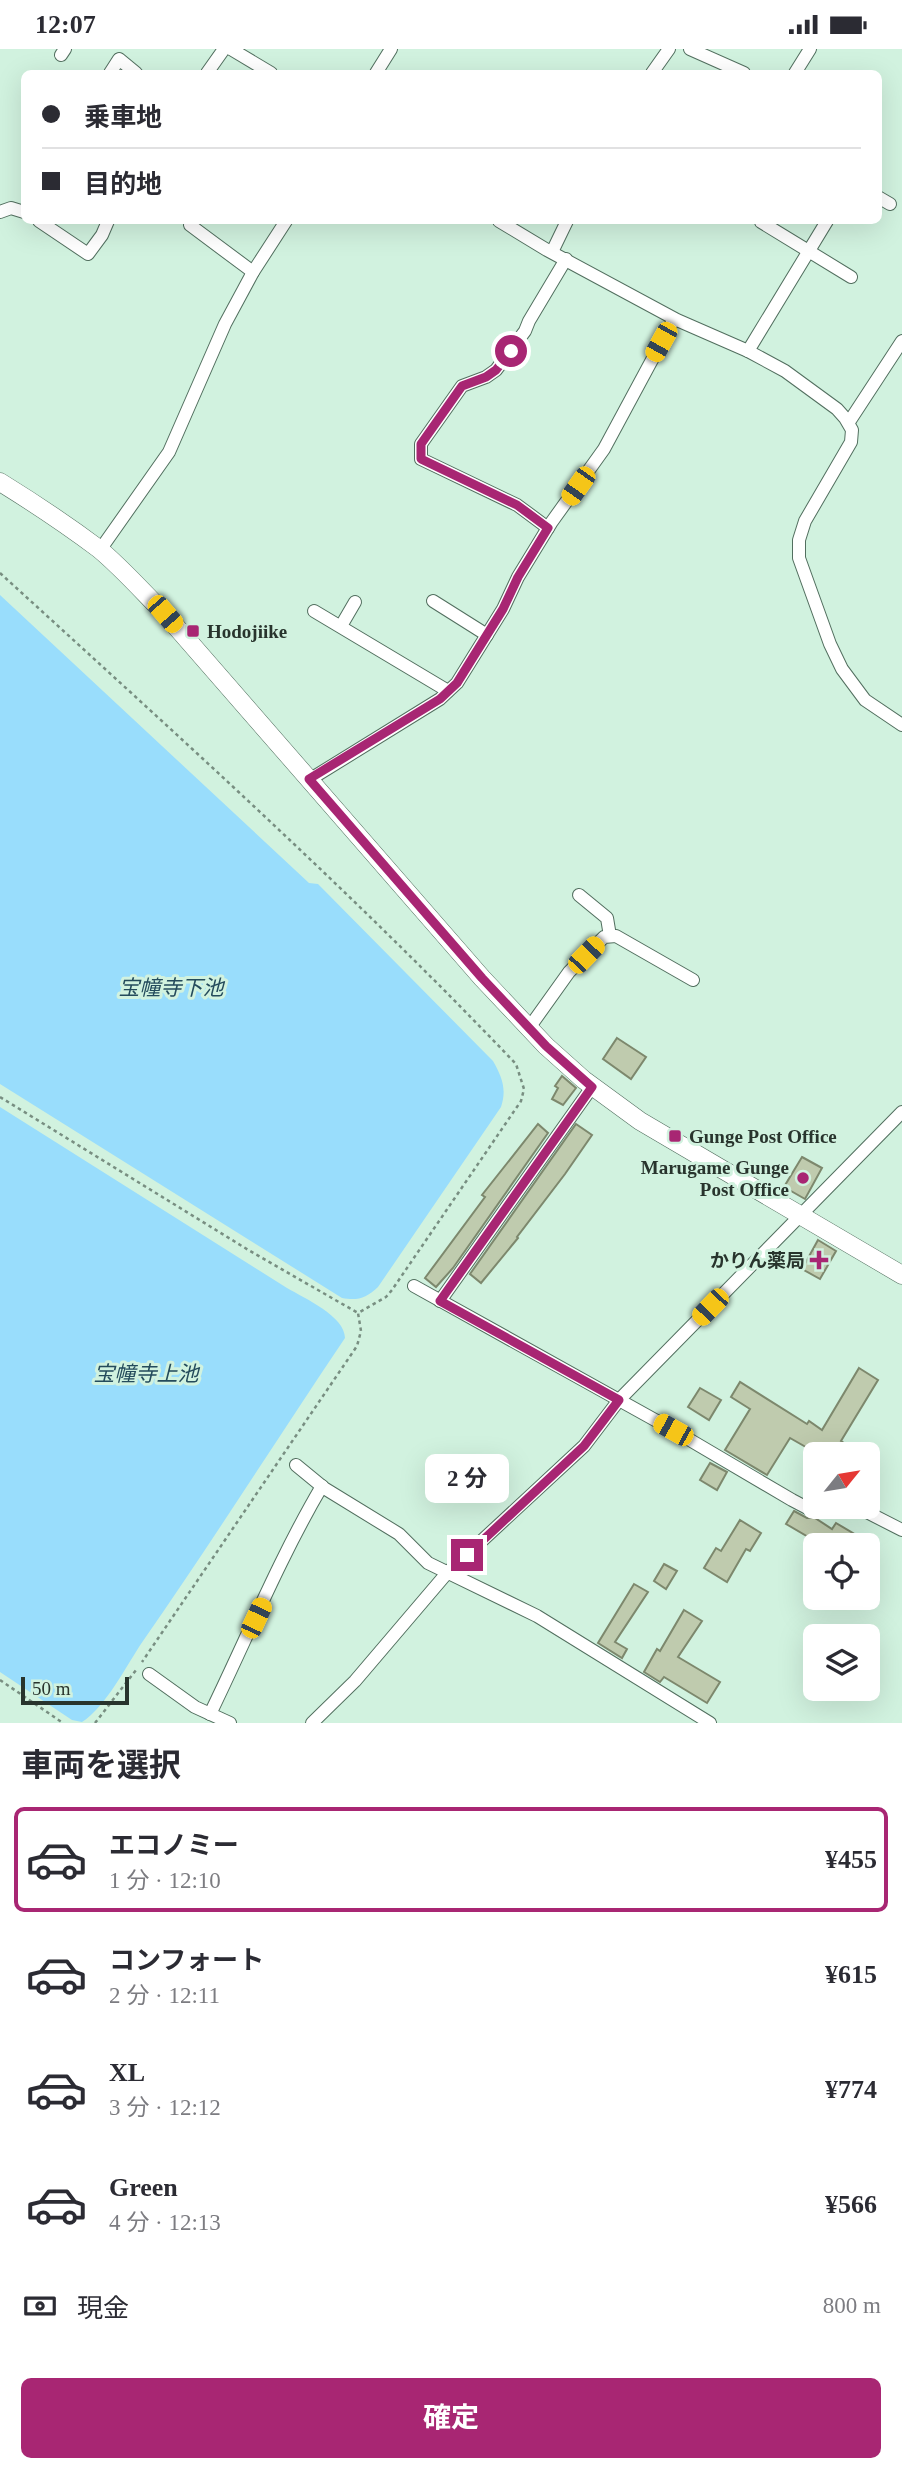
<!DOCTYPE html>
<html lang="ja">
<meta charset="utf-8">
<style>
:root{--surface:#fff;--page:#f7f7f7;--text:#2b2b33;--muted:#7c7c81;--line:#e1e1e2;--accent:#a82673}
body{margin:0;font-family:"Times New Roman","Noto Sans JP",serif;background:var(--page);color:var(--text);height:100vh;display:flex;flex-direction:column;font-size:26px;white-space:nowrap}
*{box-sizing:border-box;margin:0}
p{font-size:23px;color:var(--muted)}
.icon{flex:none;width:38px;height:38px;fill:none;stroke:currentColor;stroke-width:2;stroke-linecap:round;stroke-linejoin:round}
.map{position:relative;height:1674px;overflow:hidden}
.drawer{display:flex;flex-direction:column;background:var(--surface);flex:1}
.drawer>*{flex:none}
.hud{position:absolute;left:21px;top:21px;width:861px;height:154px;border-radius:10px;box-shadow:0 7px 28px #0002;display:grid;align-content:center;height:154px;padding:0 21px;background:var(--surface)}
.needle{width:46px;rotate:60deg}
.buttons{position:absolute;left:803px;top:1393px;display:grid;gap:14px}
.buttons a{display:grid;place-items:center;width:77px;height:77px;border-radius:10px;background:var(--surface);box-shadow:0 7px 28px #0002;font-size:35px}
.scale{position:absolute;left:21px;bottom:18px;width:108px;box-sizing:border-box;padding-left:7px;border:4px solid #28342d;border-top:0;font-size:19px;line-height:24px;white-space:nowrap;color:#28342d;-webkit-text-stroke:5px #d1f2df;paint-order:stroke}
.end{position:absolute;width:32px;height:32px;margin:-16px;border:9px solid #a82673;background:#fff;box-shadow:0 0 0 4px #fff}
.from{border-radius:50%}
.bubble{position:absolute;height:49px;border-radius:10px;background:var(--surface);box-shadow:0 7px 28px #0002;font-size:23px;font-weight:700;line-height:49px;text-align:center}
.car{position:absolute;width:21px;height:42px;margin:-21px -10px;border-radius:9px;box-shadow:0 0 5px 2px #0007;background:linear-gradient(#f5c518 24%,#345 0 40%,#f5c518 0 76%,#345 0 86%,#f5c518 0)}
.hud b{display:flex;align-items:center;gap:24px;height:66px;font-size:26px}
.hud b+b{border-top:2px solid var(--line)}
.hud i{width:18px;height:18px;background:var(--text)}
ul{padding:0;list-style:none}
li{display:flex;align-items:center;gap:21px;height:105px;margin:0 14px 10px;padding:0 7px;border:4px solid transparent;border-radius:10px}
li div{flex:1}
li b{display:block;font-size:26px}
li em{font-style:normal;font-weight:700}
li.current{border-color:var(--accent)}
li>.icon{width:63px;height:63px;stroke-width:1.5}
h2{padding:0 21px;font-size:32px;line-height:84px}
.pay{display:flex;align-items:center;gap:18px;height:77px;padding:0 21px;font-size:26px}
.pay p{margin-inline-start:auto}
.cta{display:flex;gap:14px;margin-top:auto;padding:14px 21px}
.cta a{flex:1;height:80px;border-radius:10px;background:var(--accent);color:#fff;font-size:28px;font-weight:700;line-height:80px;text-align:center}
.status{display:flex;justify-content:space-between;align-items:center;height:49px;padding:0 35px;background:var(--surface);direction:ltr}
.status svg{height:19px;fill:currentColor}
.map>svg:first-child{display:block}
</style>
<div class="status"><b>12:07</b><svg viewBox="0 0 49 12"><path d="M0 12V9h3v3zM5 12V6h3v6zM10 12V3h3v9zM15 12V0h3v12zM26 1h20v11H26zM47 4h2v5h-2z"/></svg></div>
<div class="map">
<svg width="902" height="1674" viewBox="0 0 902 1674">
<rect width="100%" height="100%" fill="#d1f2df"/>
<g fill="#99ddfc">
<path d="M0,546L309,834L318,835L493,1012C502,1028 507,1040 501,1058L378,1238C366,1249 358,1252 342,1249L0,1035Z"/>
<path d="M0,1058L287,1239C304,1249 345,1267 345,1289C277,1390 212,1493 143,1592C126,1617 106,1658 82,1673L72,1671L0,1623Z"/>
</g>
<g fill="#bfcbae" stroke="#7d886d" stroke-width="2">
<path d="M617,989L646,1008L631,1030L603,1010Z"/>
<path d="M562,1027L576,1039L563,1056L552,1050L558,1039L555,1037Z"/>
<path d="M538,1075L548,1084L453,1219L436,1238L425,1229L485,1148L482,1146Z"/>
<path d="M576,1075L592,1086L565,1125L517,1188L518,1189L481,1234L470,1225Z"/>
<path d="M802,1108L822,1119L805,1150L784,1138Z"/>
<path d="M818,1191L836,1202L820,1230L802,1220Z"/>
<path d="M859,1319L878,1331L841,1392L847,1396L841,1405H808L811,1401L790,1389L767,1426L725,1401L750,1360L731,1348L740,1333L807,1375L809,1372L822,1381Z"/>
<path d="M700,1339L721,1351L709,1371L688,1358Z"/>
<path d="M710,1414L727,1423L717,1441L700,1431Z"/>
<path d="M794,1462L807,1469H815L832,1480L836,1474L873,1496H822L786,1475Z"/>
<path d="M740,1471L761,1484L750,1502L746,1500L727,1533L704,1519L716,1499L721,1502Z"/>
<path d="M664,1515L677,1522L666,1540L654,1532Z"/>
<path d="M634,1535L648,1543L615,1593L627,1600L622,1609L598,1594Z"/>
<path d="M684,1561L702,1572L678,1608L720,1633L707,1654L664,1628L660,1633L644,1623L657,1600L660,1602Z"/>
</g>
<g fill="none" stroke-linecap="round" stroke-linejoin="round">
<defs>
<g id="street">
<path d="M231,0L271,24"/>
<path d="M690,0L744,24"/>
<path d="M61,6L65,0"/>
<path d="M110,24L119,10L136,24"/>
<path d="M207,24L224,0"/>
<path d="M376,24L391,0"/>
<path d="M652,24L669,0"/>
<path d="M795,24L810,0"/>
<path d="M878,148L890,155"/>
<path d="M0,163L11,159L24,163"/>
<path d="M39,172L88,205L102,186L108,172"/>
<path d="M499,172L547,201L677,271L748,302L785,322L837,360L845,369L852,381L851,393L805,472L799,491V509L830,595L842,620L865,651L902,676"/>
<path d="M761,173L851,228"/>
<path d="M190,176L253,223"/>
<path d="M552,203L567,172"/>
<path d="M748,302L827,172"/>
<path d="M849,373L902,292"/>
<path d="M548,479L517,456L421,410V395L462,337L486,328L496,321L525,282L529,272L566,210"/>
<path d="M100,501L169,403L225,275L253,223L286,172"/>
<path d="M433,552L487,586"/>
<path d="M314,562L448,642"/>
<path d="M341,577L355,553"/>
<path d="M309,731L440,650L457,634L503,560L518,528L551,474L604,400L674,270"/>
<path d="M579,846L607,869L610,887"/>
<path d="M529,979L569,923L604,888L616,887L693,931"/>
<path d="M414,1237L673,1381L792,1451L811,1461L819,1458"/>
<path d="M440,1252L592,1038"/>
<path d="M296,1416L324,1439L399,1485L428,1514L537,1567L710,1674"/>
<path d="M857,1458L902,1481"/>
<path d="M149,1625L195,1658L230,1674"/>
<path d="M210,1665C247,1589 279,1510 322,1437"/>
<path d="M312,1674L355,1632L447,1524L584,1397L619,1351L902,1063"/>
</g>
<path id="secondary" d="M0,433C34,454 67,476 99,500C122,519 143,543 165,565L482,929L546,997L584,1031L640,1072L902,1226"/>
</defs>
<use href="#street" stroke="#526f5f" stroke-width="14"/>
<use href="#secondary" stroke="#526f5f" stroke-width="19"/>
<g stroke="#788e81" stroke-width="2.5" stroke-dasharray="3.5 3.5" stroke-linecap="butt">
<path d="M0,524C175,684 352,843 516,1015L524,1040L521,1052L392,1241L386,1248L358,1264L361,1282L357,1297L142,1613"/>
<path d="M0,1048L250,1202L358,1264"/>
<path d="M0,1631L63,1674"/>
<path d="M95,1674L136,1621"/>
</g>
<use href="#street" stroke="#fff" stroke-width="12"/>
<use href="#secondary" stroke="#fff" stroke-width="18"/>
</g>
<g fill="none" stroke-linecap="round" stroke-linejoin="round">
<path stroke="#a82673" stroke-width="9" d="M467,1506L584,1397L619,1351L440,1252L592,1038L546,997L482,929L309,730L440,650L457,634L503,560L518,528L548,479L517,456L421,410V395L462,337L486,328L496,321L511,302"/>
</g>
<g fill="#a82673" stroke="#d1f2df" stroke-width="2.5">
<rect x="186" y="575" width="14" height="14" rx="3.5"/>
<rect x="668" y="1080" width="14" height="14" rx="3.5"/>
<circle cx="803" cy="1129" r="7"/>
<path d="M815.5 1200.5h7v7h7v7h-7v7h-7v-7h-7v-7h7z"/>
</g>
<g text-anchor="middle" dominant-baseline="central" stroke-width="6" stroke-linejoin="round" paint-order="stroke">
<g font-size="19" font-weight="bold" fill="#28342d" stroke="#d1f2df" text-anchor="start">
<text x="207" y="582">Hodojiike</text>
<text x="689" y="1087">Gunge Post Office</text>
<text x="789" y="1118" text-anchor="end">Marugame Gunge<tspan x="789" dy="22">Post Office</tspan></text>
<text x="805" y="1211" text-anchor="end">かりん薬局</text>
</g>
<g font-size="21" font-style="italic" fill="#244b5c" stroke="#d1f2df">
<text x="171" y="939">宝幢寺下池</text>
<text x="146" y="1325">宝幢寺上池</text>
</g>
</g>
</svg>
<div class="buttons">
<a><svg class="needle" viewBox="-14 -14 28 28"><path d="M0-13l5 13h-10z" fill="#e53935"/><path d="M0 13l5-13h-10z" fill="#7c7c81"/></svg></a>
<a><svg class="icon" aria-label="locate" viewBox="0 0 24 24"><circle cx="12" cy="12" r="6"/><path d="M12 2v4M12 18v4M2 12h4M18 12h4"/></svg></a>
<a><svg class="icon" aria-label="layers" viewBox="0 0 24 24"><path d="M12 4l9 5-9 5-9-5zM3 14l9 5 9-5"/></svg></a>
</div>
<div class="scale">50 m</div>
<i class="end from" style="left:511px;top:302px"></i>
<i class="end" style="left:467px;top:1506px"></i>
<div class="bubble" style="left:425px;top:1405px;width:84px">2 分</div>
<i class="car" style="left:661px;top:293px;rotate:209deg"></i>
<i class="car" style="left:578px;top:437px;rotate:215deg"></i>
<i class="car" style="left:165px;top:565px;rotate:139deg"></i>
<i class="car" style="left:586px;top:906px;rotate:44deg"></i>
<i class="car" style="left:710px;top:1258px;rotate:224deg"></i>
<i class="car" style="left:673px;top:1381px;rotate:299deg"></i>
<i class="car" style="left:256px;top:1569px;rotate:25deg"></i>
<div class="hud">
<b><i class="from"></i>乗車地</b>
<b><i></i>目的地</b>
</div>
</div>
<section class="drawer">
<h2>車両を選択</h2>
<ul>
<li class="current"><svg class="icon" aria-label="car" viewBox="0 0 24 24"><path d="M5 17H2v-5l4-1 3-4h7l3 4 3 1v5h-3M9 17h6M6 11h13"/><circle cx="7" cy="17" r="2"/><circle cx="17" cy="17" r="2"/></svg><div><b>エコノミー</b><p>1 分 · 12:10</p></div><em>¥455</em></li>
<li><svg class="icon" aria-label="car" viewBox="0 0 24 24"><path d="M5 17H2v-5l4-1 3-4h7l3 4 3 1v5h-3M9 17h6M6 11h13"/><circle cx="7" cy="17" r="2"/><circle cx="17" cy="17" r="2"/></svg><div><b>コンフォート</b><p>2 分 · 12:11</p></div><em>¥615</em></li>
<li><svg class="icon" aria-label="car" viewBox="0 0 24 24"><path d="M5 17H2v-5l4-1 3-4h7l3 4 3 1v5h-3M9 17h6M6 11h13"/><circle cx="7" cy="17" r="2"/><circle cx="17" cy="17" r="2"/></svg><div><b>XL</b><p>3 分 · 12:12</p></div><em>¥774</em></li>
<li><svg class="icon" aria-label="car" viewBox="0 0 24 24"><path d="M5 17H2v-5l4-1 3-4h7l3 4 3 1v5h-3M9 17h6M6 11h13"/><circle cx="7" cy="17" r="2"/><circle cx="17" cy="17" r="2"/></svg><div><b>Green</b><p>4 分 · 12:13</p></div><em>¥566</em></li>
</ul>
<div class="pay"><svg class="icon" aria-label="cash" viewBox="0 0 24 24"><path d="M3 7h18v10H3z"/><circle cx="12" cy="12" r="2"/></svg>現金<p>800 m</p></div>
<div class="cta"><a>確定</a></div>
</section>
